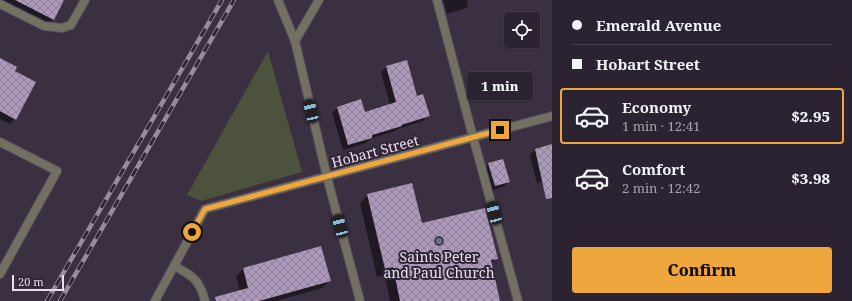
<!DOCTYPE html>
<meta charset="utf-8">
<style>
:root{--surface:#2c2332;--page:#342b3a;--text:#f1f3f6;--muted:#a6a4ac;--line:#48404d;--accent:#efa73d}
body{margin:0;font-family:"Noto Serif",serif;background:var(--page);color:var(--text);height:100vh;display:flex;flex-direction:column;font-size:15px;white-space:nowrap}
*{box-sizing:border-box;margin:0}
p{font-size:13px;color:var(--muted)}
.icon{flex:none;width:22px;height:22px;fill:none;stroke:currentColor;stroke-width:2;stroke-linecap:round;stroke-linejoin:round}
.map{position:relative;flex:1;overflow:hidden}
.details{display:flex;flex-direction:column;background:var(--surface);width:300px}
.details>*{flex:none}
.hud{display:grid;align-content:center;height:88px;padding:0 20px;background:var(--surface)}
.controls{position:absolute;left:504px;top:12px;display:grid;gap:8px}
.controls a{display:grid;place-items:center;width:36px;height:36px;border-radius:4px;background:var(--surface);box-shadow:0 1px 3px #0004,0 0 0 1px var(--line);font-size:20px}
.scale{position:absolute;left:12px;bottom:10px;width:52px;box-sizing:border-box;padding-left:4px;border:2px solid #e8e0ec;border-top:0;font-size:11px;line-height:14px;white-space:nowrap;color:#e8e0ec;-webkit-text-stroke:3px #312538;paint-order:stroke}
.end{position:absolute;width:18px;height:18px;margin:-9px;border:5px solid #efa73d;background:#111;box-shadow:0 0 0 2px #111}
.from{border-radius:50%}
.bubble{position:absolute;height:28px;border-radius:4px;background:var(--surface);box-shadow:0 1px 3px #0004,0 0 0 1px var(--line);font-size:13px;font-weight:800;line-height:28px;text-align:center}
.car{position:absolute;width:12px;height:24px;margin:-12px -6px;border-radius:5px;box-shadow:0 0 3px 1px #0007;background:linear-gradient(#222 24%,#8ab4d8 0 40%,#222 0 76%,#8ab4d8 0 86%,#222 0)}
.hud b{display:flex;align-items:center;gap:14px;height:38px;font-size:15px}
.hud b+b{border-top:1px solid var(--line)}
.hud i{width:10px;height:10px;background:var(--text)}
ul{padding:0;list-style:none}
li{display:flex;align-items:center;gap:12px;height:56px;margin:0 8px 6px;padding:0 12px;border:2px solid transparent;border-radius:4px}
li div{flex:1}
li b{display:block;font-size:15px}
li em{font-style:normal;font-weight:800}
li.active{border-color:var(--accent)}
li>.icon{width:36px;height:36px;stroke-width:1.5}
.button{display:flex;gap:8px;margin-top:auto;padding:8px 20px}
.button a{flex:1;height:46px;border-radius:4px;background:var(--accent);color:#111;font-size:16px;font-weight:800;line-height:46px;text-align:center}
main{display:flex;flex:1;min-height:0}
.map>svg:first-child{display:block}
</style>
<main>
<div class="map">
<svg width="552" height="301" viewBox="0 0 552 301">
<defs>
<pattern id="building-cross-hatch" width="8" height="8" patternUnits="userSpaceOnUse"><rect width="8" height="8" fill="#ac98b9"/><path d="M0 0l8 8M0 8l8-8" fill="none" stroke="#8d7e97"/></pattern>
</defs>
<rect width="100%" height="100%" fill="#3b2f42"/>
<path fill="#4c523c" d="M268,51L302,172L201,201L187,195Z"/>
<g fill="#0007">
<path d="M0,0H63L53,19L44,28L0,5Z"/>
<path d="M443,0H467L468,6L466,8L447,14Z"/>
<path d="M0,59L15,119L10,124L0,119Z"/>
<path d="M386,67L416,97L428,115L423,121L398,129L395,131L370,139L366,143L343,150L332,113L337,108L364,113L390,105L381,72Z"/>
<path d="M535,150L552,155L551,180L537,183L530,155Z"/>
<path d="M489,164L509,182L503,187L490,191L484,169Z"/>
<path d="M368,195L421,224L496,258L491,264L499,301H390L385,275L377,277L360,203Z"/>
<path d="M320,247L329,281L322,288L276,301H232L240,291L236,276L243,269Z"/>
</g>
<g fill="url(#building-cross-hatch)">
<path d="M15,0H64L54,20Z"/>
<path d="M0,58L17,67L15,71L36,82L16,120L0,111Z"/>
<path d="M407,60L417,96L423,94L430,116L401,125L402,126L372,135V138L348,145L337,107L361,99L365,112L396,102L386,66Z"/>
<path d="M552,144V198L546,199L535,149Z"/>
<path d="M503,159L510,182L495,186L488,163Z"/>
<path d="M412,183L422,223L485,208L498,259L491,260L500,301H400L393,267L385,269L367,194Z"/>
<path d="M321,246L331,281L259,301H216L215,297L248,288L243,268Z"/>
</g>
<g fill="none" stroke-linecap="round" stroke-linejoin="round">
<defs>
<g id="service">
<path d="M437,0L473,137L518,301"/>
<path d="M0,4L44,26L62,28L71,25L85,0"/>
<path d="M174,266C192,275 200,280 205,301"/>
</g>
<g id="minor">
<path d="M295,41L327,177L360,301"/>
<path d="M0,142L57,171L0,274"/>
<path d="M155,301L205,209L552,116"/>
</g>
<g id="tertiary">
<path d="M278,0L295,41"/>
<path d="M295,41L319,0"/>
</g>
</defs>
<use href="#service" stroke="#574b5d" stroke-width="10"/>
<use href="#minor" stroke="#574b5d" stroke-width="10"/>
<use href="#tertiary" stroke="#574b5d" stroke-width="10"/>
<use href="#service" stroke="#727161" stroke-width="8"/>
<use href="#minor" stroke="#727161" stroke-width="8"/>
<use href="#tertiary" stroke="#727161" stroke-width="8"/>
<defs>
<g id="rail">
<path d="M47,301L222,0"/>
<path d="M60,301L234,0"/>
</g>
</defs>
<use href="#rail" stroke="#968c9b" stroke-width="4.5"/>
<use href="#rail" stroke="#312538" stroke-width="3" stroke-dasharray="9" stroke-linecap="butt"/>
</g>
<g fill="none" stroke-linecap="round" stroke-linejoin="round">
<path stroke="#efa73d" stroke-width="5" d="M192,232L205,209L500,130"/>
</g>
<circle fill="#6b7280" stroke="#312538" stroke-width="1.5" cx="439" cy="241" r="4"/>
<g text-anchor="middle" dominant-baseline="central" stroke-width="4" stroke-linejoin="round" paint-order="stroke">
<g font-size="14" fill="#e8e0ec" stroke="#312538">
<text transform="translate(375 151) rotate(-15)">Hobart Street</text>
</g>
<g font-size="14" fill="#e8e0ec" stroke="#312538">
<text x="439" y="256">Saints Peter<tspan x="439" dy="16">and Paul Church</tspan></text>
</g>
</g>
</svg>
<div class="controls">
<a><svg class="icon" aria-label="locate" viewBox="0 0 24 24"><circle cx="12" cy="12" r="6"/><path d="M12 2v4M12 18v4M2 12h4M18 12h4"/></svg></a>
</div>
<div class="scale">20 m</div>
<i class="end from" style="left:192px;top:232px"></i>
<i class="end" style="left:500px;top:130px"></i>
<div class="bubble" style="left:467px;top:72px;width:66px">1 min</div>
<i class="car" style="left:311px;top:111px;rotate:347deg"></i>
<i class="car" style="left:494px;top:213px;rotate:345deg"></i>
<i class="car" style="left:340px;top:226px;rotate:345deg"></i>
</div>
<section class="details">
<div class="hud">
<b><i class="from"></i>Emerald Avenue</b>
<b><i></i>Hobart Street</b>
</div>
<ul>
<li class="active"><svg class="icon" aria-label="car" viewBox="0 0 24 24"><path d="M5 17H2v-5l4-1 3-4h7l3 4 3 1v5h-3M9 17h6M6 11h13"/><circle cx="7" cy="17" r="2"/><circle cx="17" cy="17" r="2"/></svg><div><b>Economy</b><p>1 min · 12:41</p></div><em>$2.95</em></li>
<li><svg class="icon" aria-label="car" viewBox="0 0 24 24"><path d="M5 17H2v-5l4-1 3-4h7l3 4 3 1v5h-3M9 17h6M6 11h13"/><circle cx="7" cy="17" r="2"/><circle cx="17" cy="17" r="2"/></svg><div><b>Comfort</b><p>2 min · 12:42</p></div><em>$3.98</em></li>
</ul>
<div class="button"><a>Confirm</a></div>
</section>
</main>
